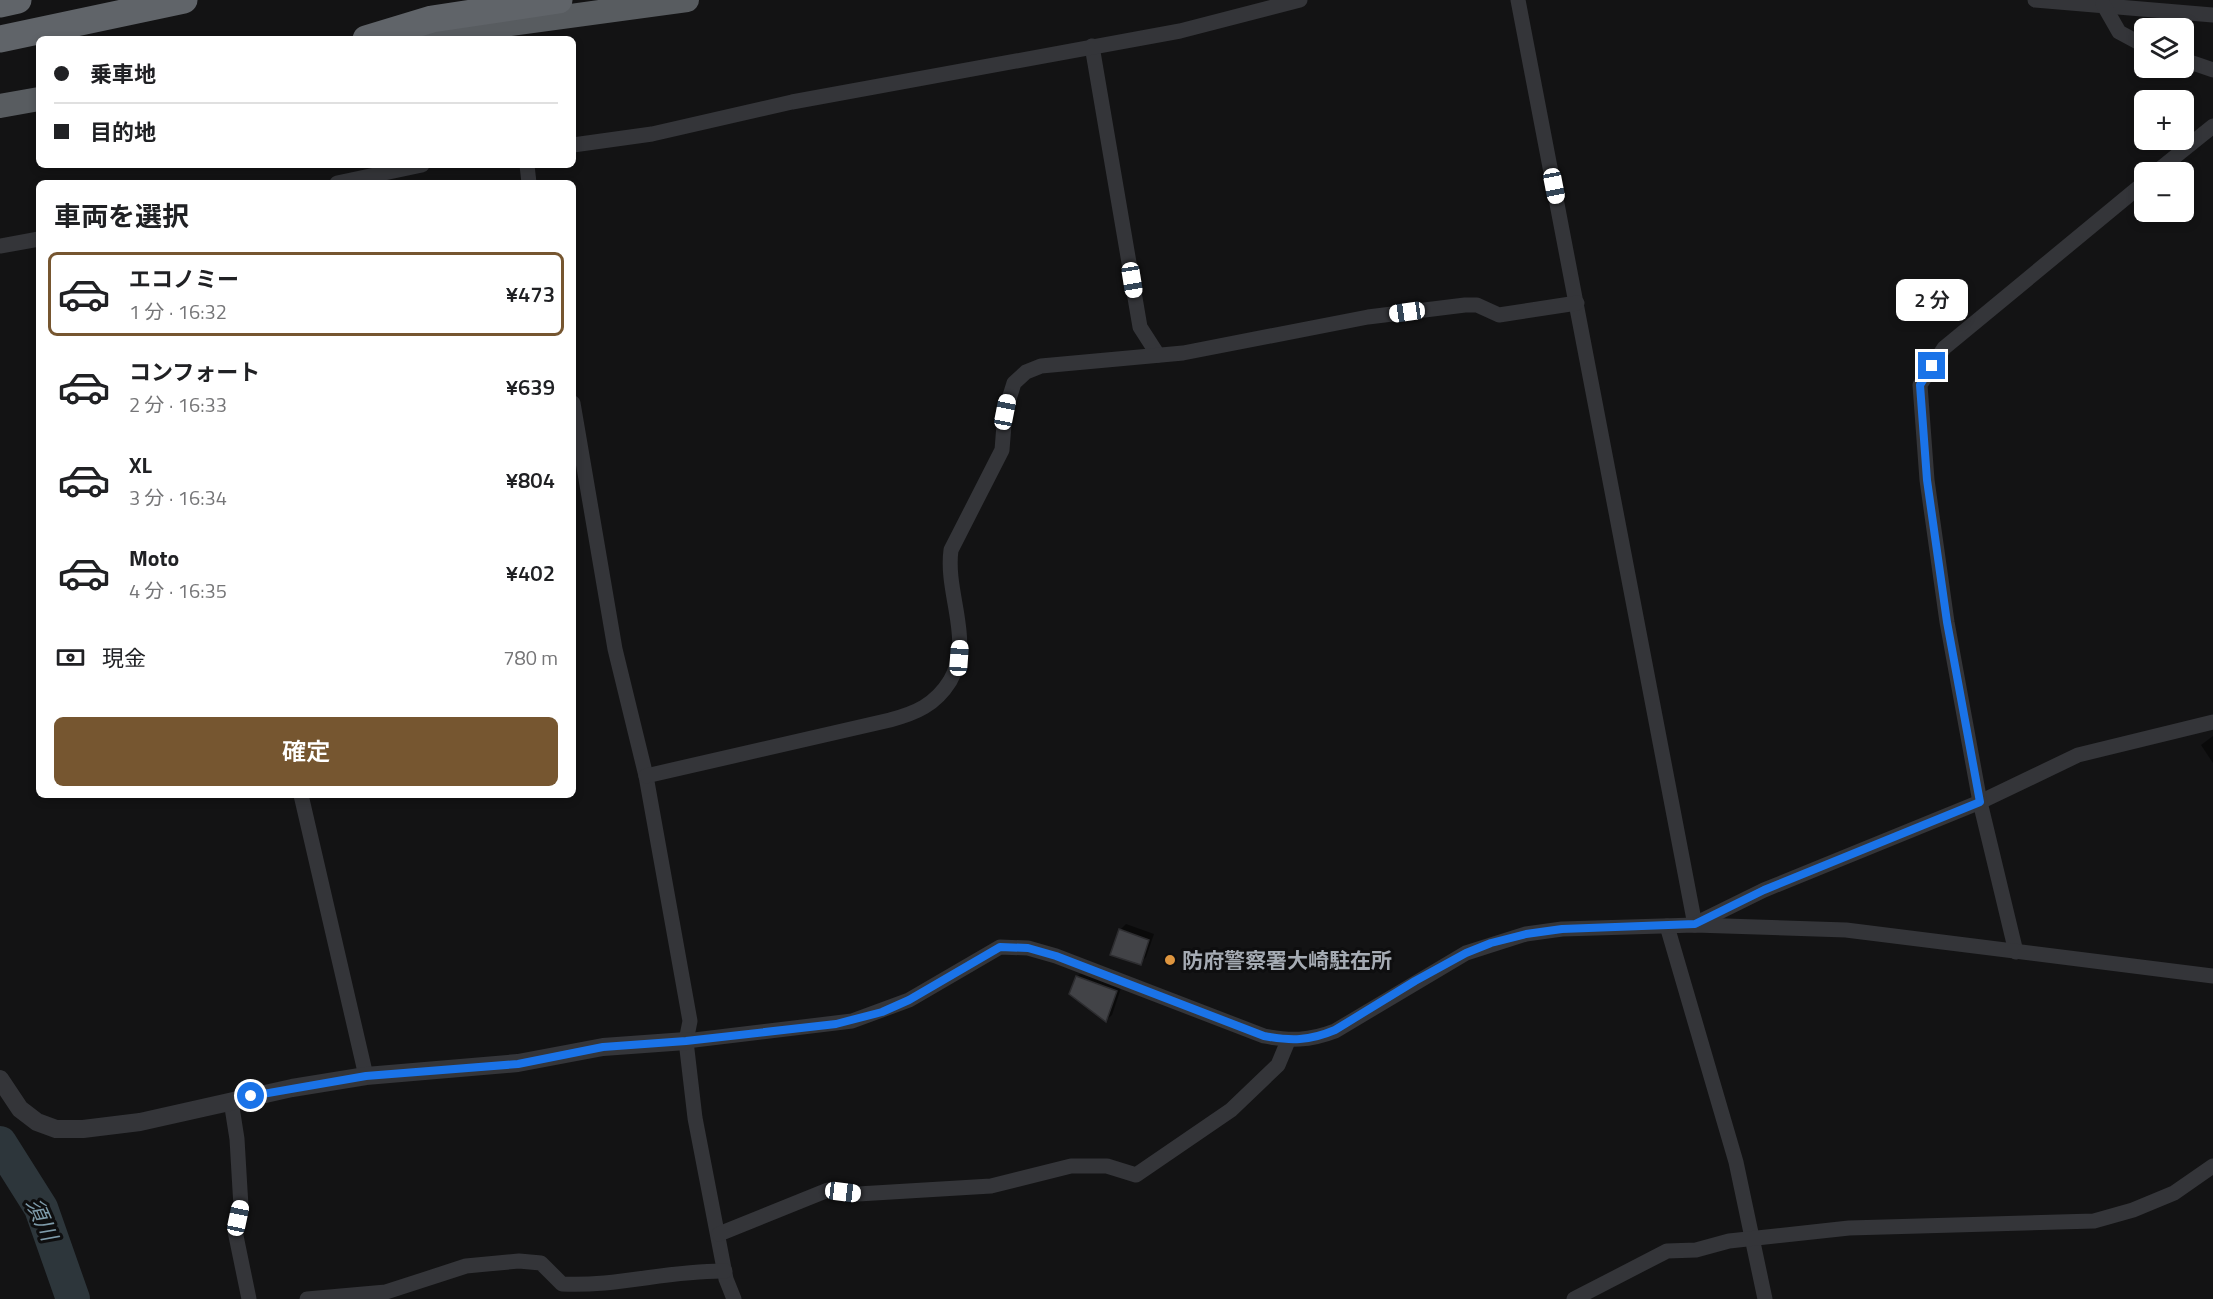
<!DOCTYPE html>
<html lang="ja">
<meta charset="utf-8">
<style>
:root{--surface:#fff;--page:#f2f2f2;--text:#202124;--muted:#757577;--line:#e0e0e0;--accent:#765630}
body{margin:0;font-family:"Titillium Web","Noto Sans JP",sans-serif;background:var(--page);color:var(--text);height:100vh;display:flex;flex-direction:column;font-size:22px;white-space:nowrap}
*{box-sizing:border-box;margin:0}
p{font-size:20px;color:var(--muted)}
.icon{flex:none;width:33px;height:33px;fill:none;stroke:currentColor;stroke-width:2;stroke-linecap:round;stroke-linejoin:round}
.map{position:relative;flex:1;overflow:hidden}
.details{position:absolute;left:36px;top:180px;width:540px;height:618px;display:flex;flex-direction:column;background:var(--surface);border-radius:9px;box-shadow:0 3px 9px #0003}
.details>*{flex:none}
.guide{position:absolute;left:36px;top:36px;width:540px;height:132px;border-radius:9px;box-shadow:0 3px 9px #0003;display:grid;align-content:center;height:132px;padding:0 18px;background:var(--surface)}
.tools{position:absolute;left:2134px;top:18px;display:grid;gap:12px}
.tools a{display:grid;place-items:center;width:60px;height:60px;border-radius:9px;background:var(--surface);box-shadow:0 3px 9px #0003;font-size:30px}
.end{position:absolute;width:27px;height:27px;margin:-14px;border:8px solid #1a73e8;background:#fff;box-shadow:0 0 0 3px #fff}
.from{border-radius:50%}
.bubble{position:absolute;height:42px;border-radius:9px;background:var(--surface);box-shadow:0 3px 9px #0003;font-size:20px;font-weight:600;line-height:42px;text-align:center}
.car{position:absolute;width:18px;height:36px;margin:-18px -9px;border-radius:8px;box-shadow:0 0 4px 2px #0007;background:linear-gradient(#fff 24%,#345 0 40%,#fff 0 76%,#345 0 86%,#fff 0)}
.guide b{display:flex;align-items:center;gap:21px;height:57px;font-size:22px}
.guide b+b{border-top:2px solid var(--line)}
.guide i{width:15px;height:15px;background:var(--text)}
ul{padding:0;list-style:none}
li{display:flex;align-items:center;gap:18px;height:84px;margin:0 12px 9px;padding:0 6px;border:3px solid transparent;border-radius:9px}
li div{flex:1}
li b{display:block;font-size:22px}
li em{font-style:normal;font-weight:600}
li.selected{border-color:var(--accent)}
li>.icon{width:54px;height:54px;stroke-width:1.5}
h2{padding:0 18px;font-size:27px;line-height:72px}
.pay{display:flex;align-items:center;gap:15px;height:66px;padding:0 18px;font-size:22px}
.pay p{margin-inline-start:auto}
.button{display:flex;gap:12px;margin-top:auto;padding:12px 18px}
.button a{flex:1;height:69px;border-radius:9px;background:var(--accent);color:#fff;font-size:24px;font-weight:600;line-height:69px;text-align:center}
.map>svg:first-child{display:block}
</style>
<div class="map">
<svg width="2213" height="1299" viewBox="0 0 2213 1299">
<rect width="100%" height="100%" fill="#131314"/>
<g fill="#0007">
<path d="M2213,736V763L2201,745Z"/>
<path d="M1126,924L1154,934L1146,957L1140,963L1120,930Z"/>
<path d="M1083,971L1122,985L1112,1015L1106,1020L1077,977Z"/>
</g>
<g fill="none" stroke-linecap="round" stroke-linejoin="round">
<path stroke="#2d363b" stroke-width="34" d="M0,1143L41,1208L73,1299"/>
</g>
<g fill="#424347" stroke="#2d2d30" stroke-width="1.5">
<path d="M1119,929L1149,940L1141,965L1110,955Z"/>
<path d="M1076,976L1117,991L1106,1022L1069,994Z"/>
</g>
<g fill="none" stroke-linecap="round" stroke-linejoin="round">
<g stroke="#343539" stroke-width="15">
<path d="M1518,0L1695,925"/>
<path d="M2035,0L2213,15"/>
<path d="M2103,4L2119,32L2145,46"/>
<path d="M1092,46L1140,327L1158,355"/>
<path d="M2184,60L2213,70"/>
<path d="M573,145L652,134L792,102L1180,31L1300,0"/>
<path d="M527,165L529,183"/>
<path d="M2156,172L2213,126"/>
<path d="M337,183L422,165"/>
<path d="M0,246L39,239"/>
<path d="M573,403L615,649L646,776L690,1021L686,1041L695,1118L726,1279L734,1299"/>
<path d="M646,776L890,720C916,713 935,705 950,681C974,640 945,594 951,550L1002,450L1005,412L1014,383L1026,372L1041,366L1183,353L1368,317L1465,305H1477L1499,315L1577,303"/>
<path d="M301,795L366,1076"/>
<path d="M1697,923L1764,890L1980,802L2078,755L2213,722"/>
<path d="M1667,926L1736,1162L1765,1299"/>
<path d="M2016,952L1980,802L1947,622L1927,480L1920,385L1944,348L2145,182"/>
<path d="M686,1041L852,1021L909,1000L1000,947L1028,948L1056,956L1264,1036C1290,1041 1309,1041 1335,1031L1466,953L1526,934L1562,929L1695,925L1846,930L2213,976"/>
<path d="M231,1101L237,1139L240,1190L241,1206L235,1231L249,1299"/>
<path d="M719,1234L828,1190L858,1194L991,1186L1071,1166H1107L1136,1175L1231,1110L1278,1065L1288,1041"/>
<path d="M307,1299L386,1292L466,1266L519,1261L541,1263L562,1284C616,1287 670,1270 725,1271"/>
<path d="M1574,1299L1667,1251L1696,1250L1729,1241L1849,1228L2094,1221L2133,1210L2174,1193L2213,1166"/>
</g>
<path stroke="#343539" stroke-width="18" d="M0,1079L20,1109L37,1122L56,1129H83L140,1122L292,1088L366,1076L518,1063L603,1047L686,1041"/>
<g stroke="#585c60" stroke-width="24">
<path d="M402,39L687,0"/>
<path d="M0,106L39,99"/>
</g>
<g stroke="#606469" stroke-width="27">
<path d="M0,4L18,0"/>
<path d="M0,39L184,0"/>
<path d="M366,39L432,19L559,0"/>
</g>
</g>
<g fill="none" stroke-linecap="round" stroke-linejoin="round">
<path stroke="#1a73e8" stroke-width="8" d="M251,1096L366,1076L518,1064L603,1047L686,1041L836,1024L882,1012L909,1000L1000,947L1028,948L1056,956L1264,1036C1291,1041 1309,1041 1335,1030L1415,981L1466,953L1491,943L1526,934L1562,929L1695,924L1764,890L1980,802L1947,622L1927,480L1920,385L1932,366"/>
</g>
<circle fill="#df963f" stroke="#0e0e0f" stroke-width="2" cx="1170" cy="960" r="6"/>
<g text-anchor="middle" dominant-baseline="central" stroke-width="6" stroke-linejoin="round" paint-order="stroke">
<g font-size="21" font-weight="bold" fill="#a5abb3" stroke="#0e0e0f" text-anchor="start">
<text x="1182" y="960">防府警察署大崎駐在所</text>
</g>
<g font-size="22" font-style="italic" fill="#7f9cab" stroke="#0e0e0f">
<text transform="translate(42 1219) rotate(66)">須川</text>
</g>
</g>
</svg>
<div class="tools">
<a><svg class="icon" aria-label="layers" viewBox="0 0 24 24"><path d="M12 4l9 5-9 5-9-5zM3 14l9 5 9-5"/></svg></a>
<a>+</a>
<a>−</a>
</div>
<i class="end from" style="left:251px;top:1096px"></i>
<i class="end" style="left:1932px;top:366px"></i>
<div class="bubble" style="left:1896px;top:279px;width:72px">2 分</div>
<i class="car" style="left:1554px;top:186px;rotate:169deg"></i>
<i class="car" style="left:1132px;top:280px;rotate:171deg"></i>
<i class="car" style="left:1407px;top:312px;rotate:262deg"></i>
<i class="car" style="left:1005px;top:412px;rotate:11deg"></i>
<i class="car" style="left:959px;top:658px;rotate:4deg"></i>
<i class="car" style="left:843px;top:1192px;rotate:97deg"></i>
<i class="car" style="left:238px;top:1218px;rotate:12deg"></i>
<div class="guide">
<b><i class="from"></i>乗車地</b>
<b><i></i>目的地</b>
</div>
<section class="details">
<h2>車両を選択</h2>
<ul>
<li class="selected"><svg class="icon" aria-label="car" viewBox="0 0 24 24"><path d="M5 17H2v-5l4-1 3-4h7l3 4 3 1v5h-3M9 17h6M6 11h13"/><circle cx="7" cy="17" r="2"/><circle cx="17" cy="17" r="2"/></svg><div><b>エコノミー</b><p>1 分 · 16:32</p></div><em>¥473</em></li>
<li><svg class="icon" aria-label="car" viewBox="0 0 24 24"><path d="M5 17H2v-5l4-1 3-4h7l3 4 3 1v5h-3M9 17h6M6 11h13"/><circle cx="7" cy="17" r="2"/><circle cx="17" cy="17" r="2"/></svg><div><b>コンフォート</b><p>2 分 · 16:33</p></div><em>¥639</em></li>
<li><svg class="icon" aria-label="car" viewBox="0 0 24 24"><path d="M5 17H2v-5l4-1 3-4h7l3 4 3 1v5h-3M9 17h6M6 11h13"/><circle cx="7" cy="17" r="2"/><circle cx="17" cy="17" r="2"/></svg><div><b>XL</b><p>3 分 · 16:34</p></div><em>¥804</em></li>
<li><svg class="icon" aria-label="car" viewBox="0 0 24 24"><path d="M5 17H2v-5l4-1 3-4h7l3 4 3 1v5h-3M9 17h6M6 11h13"/><circle cx="7" cy="17" r="2"/><circle cx="17" cy="17" r="2"/></svg><div><b>Moto</b><p>4 分 · 16:35</p></div><em>¥402</em></li>
</ul>
<div class="pay"><svg class="icon" aria-label="cash" viewBox="0 0 24 24"><path d="M3 7h18v10H3z"/><circle cx="12" cy="12" r="2"/></svg>現金<p>780 m</p></div>
<div class="button"><a>確定</a></div>
</section>
</div>
